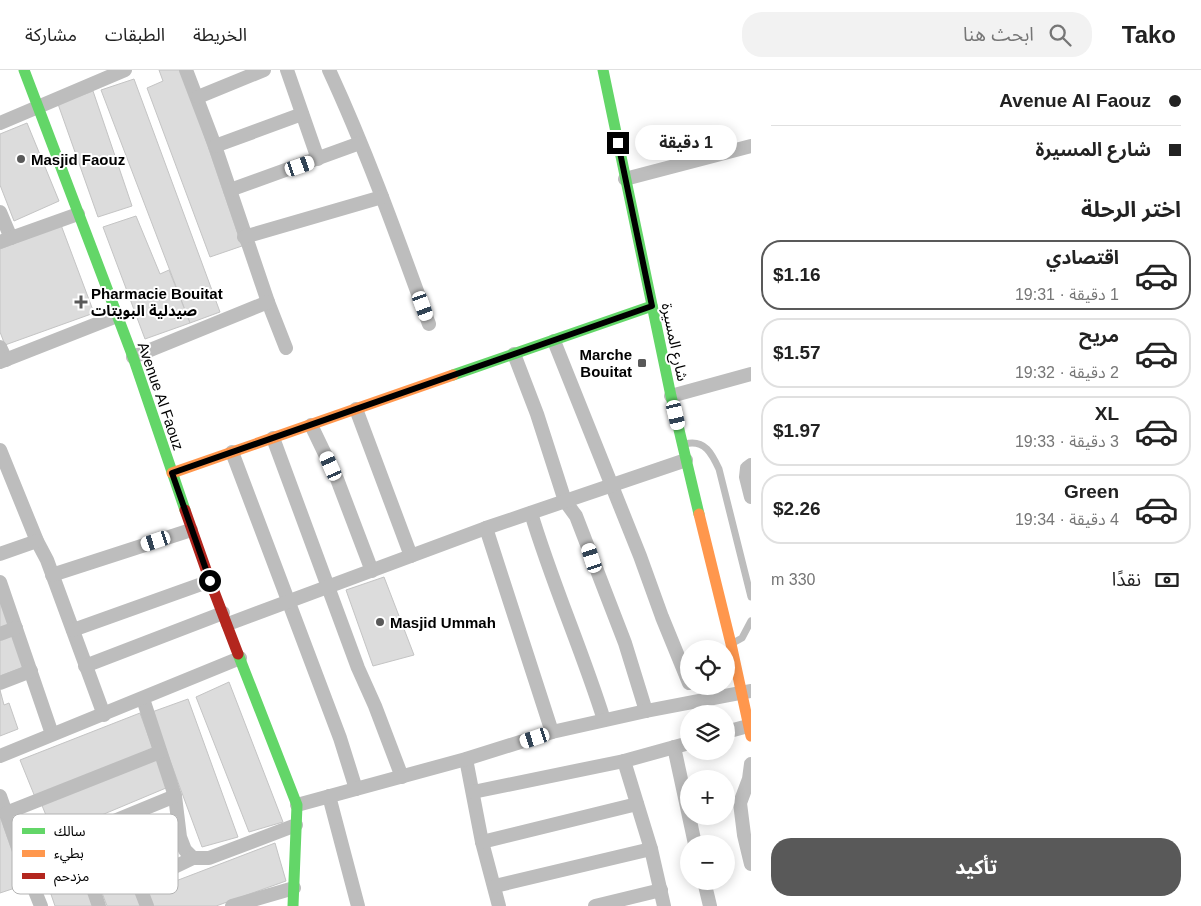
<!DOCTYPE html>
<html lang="ar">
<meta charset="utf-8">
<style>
:root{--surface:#fff;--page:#f2f2f2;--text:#222;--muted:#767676;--line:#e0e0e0;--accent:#595959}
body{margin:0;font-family:Arial,"Noto Sans Arabic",sans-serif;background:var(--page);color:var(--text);direction:rtl;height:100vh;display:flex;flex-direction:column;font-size:19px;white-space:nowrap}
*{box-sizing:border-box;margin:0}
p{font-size:16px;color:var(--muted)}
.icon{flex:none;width:28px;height:28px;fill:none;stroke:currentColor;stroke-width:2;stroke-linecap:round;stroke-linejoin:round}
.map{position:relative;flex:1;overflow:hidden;direction:ltr}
.panel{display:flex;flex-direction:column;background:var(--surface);width:450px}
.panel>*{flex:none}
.banner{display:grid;align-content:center;height:110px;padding:0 20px;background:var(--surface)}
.buttons{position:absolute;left:680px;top:570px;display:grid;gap:10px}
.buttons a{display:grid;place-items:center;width:55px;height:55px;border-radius:50%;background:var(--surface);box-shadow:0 2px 12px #0003;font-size:25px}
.end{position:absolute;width:22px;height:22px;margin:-11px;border:6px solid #000;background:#fff;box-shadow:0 0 0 2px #fff}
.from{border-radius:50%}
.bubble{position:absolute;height:35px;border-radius:18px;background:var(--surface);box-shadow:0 2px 12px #0003;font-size:16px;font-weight:700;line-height:35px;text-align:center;direction:rtl}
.car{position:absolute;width:15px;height:30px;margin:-15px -8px;border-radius:6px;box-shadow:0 0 4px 1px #0007;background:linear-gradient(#fff 24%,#345 0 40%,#fff 0 76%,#345 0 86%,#fff 0)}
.banner b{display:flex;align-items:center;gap:18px;height:48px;font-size:19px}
.banner b+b{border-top:1px solid var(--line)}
.banner i{width:12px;height:12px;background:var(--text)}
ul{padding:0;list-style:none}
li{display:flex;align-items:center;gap:15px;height:70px;margin:0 10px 8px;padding:0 10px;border:2px solid var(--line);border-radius:20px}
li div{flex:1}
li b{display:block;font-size:19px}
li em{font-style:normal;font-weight:700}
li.selected{border-color:var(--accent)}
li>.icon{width:45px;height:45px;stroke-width:1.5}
h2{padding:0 20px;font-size:22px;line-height:60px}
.pay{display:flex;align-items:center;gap:12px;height:55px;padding:0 20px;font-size:19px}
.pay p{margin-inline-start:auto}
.action{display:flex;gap:10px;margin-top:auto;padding:10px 20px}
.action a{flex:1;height:58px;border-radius:20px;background:var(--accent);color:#fff;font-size:20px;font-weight:700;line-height:58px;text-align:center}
header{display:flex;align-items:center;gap:30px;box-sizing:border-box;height:70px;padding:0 25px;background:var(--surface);border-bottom:1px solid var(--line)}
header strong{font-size:24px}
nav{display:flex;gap:28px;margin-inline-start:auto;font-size:18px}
.search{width:350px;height:45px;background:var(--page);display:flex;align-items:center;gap:12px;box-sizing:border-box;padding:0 18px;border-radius:20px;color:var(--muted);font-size:19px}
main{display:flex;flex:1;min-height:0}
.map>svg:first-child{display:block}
</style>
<header>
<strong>Tako</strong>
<div class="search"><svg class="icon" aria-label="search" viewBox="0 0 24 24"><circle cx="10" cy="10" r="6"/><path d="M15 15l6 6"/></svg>ابحث هنا</div>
<nav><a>الخريطة</a><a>الطبقات</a><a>مشاركة</a></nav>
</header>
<main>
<section class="panel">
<div class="banner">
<b><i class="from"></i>Avenue Al Faouz</b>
<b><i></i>شارع المسيرة</b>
</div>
<h2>اختر الرحلة</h2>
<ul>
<li class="selected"><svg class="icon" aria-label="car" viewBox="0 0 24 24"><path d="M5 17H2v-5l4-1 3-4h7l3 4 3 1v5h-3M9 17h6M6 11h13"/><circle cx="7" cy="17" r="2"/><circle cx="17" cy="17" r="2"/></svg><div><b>اقتصادي</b><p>1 دقيقة · 19:31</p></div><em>$1.16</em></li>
<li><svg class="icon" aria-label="car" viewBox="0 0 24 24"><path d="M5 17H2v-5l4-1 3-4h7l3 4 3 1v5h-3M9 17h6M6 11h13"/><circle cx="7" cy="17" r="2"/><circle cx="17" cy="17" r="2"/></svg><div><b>مريح</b><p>2 دقيقة · 19:32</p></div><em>$1.57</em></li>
<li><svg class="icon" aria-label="car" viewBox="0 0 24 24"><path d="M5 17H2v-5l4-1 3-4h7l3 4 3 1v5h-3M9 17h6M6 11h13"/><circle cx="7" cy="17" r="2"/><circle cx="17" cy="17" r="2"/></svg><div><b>XL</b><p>3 دقيقة · 19:33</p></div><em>$1.97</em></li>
<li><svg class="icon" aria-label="car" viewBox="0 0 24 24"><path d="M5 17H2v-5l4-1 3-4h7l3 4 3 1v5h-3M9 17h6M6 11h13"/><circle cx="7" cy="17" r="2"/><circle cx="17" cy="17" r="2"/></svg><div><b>Green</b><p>4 دقيقة · 19:34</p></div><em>$2.26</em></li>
</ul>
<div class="pay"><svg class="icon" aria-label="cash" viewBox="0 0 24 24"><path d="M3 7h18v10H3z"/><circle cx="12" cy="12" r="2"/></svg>نقدًا<p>330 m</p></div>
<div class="action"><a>تأكيد</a></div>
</section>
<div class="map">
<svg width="751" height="836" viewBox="0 0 751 836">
<rect width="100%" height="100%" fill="#fff"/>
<g fill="#dcdcdc" stroke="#c4c4c4">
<path d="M159,0H182L242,176L210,187L147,18L163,11Z"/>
<path d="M134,9L220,242L190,253L101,20Z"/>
<path d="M93,21L132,136L98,147L58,34Z"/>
<path d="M27,53L59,131L14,151L0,115V64Z"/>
<path d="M136,146L160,204L169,200L190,253L145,269L103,157Z"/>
<path d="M61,155L94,243L5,275L0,262V179Z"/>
<path d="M384,507L414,585L373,596L346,520Z"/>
<path d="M0,521L13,554L0,560Z"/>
<path d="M11,563L24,597L0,606V567Z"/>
<path d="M229,612L283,752L249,762L196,627Z"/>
<path d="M0,620L4,635L9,633L18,659L0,666Z"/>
<path d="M188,629L238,767L202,777L152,642Z"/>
<path d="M140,643L154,681L35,727L20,690Z"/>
<path d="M157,686L166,718L54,765L41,733Z"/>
<path d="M0,746L24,815L0,823Z"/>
<path d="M111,763L145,836H107L84,775Z"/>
<path d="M275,773L286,811L216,836H152L147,822Z"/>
<path d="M76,779L95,836H55L41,795Z"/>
</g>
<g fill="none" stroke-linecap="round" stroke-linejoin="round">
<g stroke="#bdbdbd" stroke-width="7">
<path d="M685,374C705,369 712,384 719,399L751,527"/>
<path d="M733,573L742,568L751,551"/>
</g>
<g stroke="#bdbdbd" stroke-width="14">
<path d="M186,0L215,76L268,232L286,278"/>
<path d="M287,0L318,89"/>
<path d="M329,0C367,82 398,169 429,254"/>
<path d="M198,27L264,0"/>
<path d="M0,53L125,0"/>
<path d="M215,76L302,44"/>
<path d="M625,109L751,76"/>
<path d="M230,120L360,73"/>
<path d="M0,142L11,168"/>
<path d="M244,167L382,127"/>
<path d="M0,172L78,144"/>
<path d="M554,271L640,486L662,547L689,613"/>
<path d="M0,277L6,290"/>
<path d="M514,284L537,344L565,431L576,446L625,573L646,641"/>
<path d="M133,287L268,232"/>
<path d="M0,292L117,246"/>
<path d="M671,326L751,304"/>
<path d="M356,339L411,486"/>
<path d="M311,355L337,409L372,501"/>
<path d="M273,368L358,598L375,636L402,707"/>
<path d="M0,380L37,471L47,490L104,645"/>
<path d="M232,382L340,668L356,719"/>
<path d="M751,395L747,398L746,407L751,427"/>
<path d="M531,443C552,513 582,580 604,650"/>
<path d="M486,458L552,662"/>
<path d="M0,484L37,471"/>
<path d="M52,505L191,460"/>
<path d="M0,512L52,664"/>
<path d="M228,554L486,458L686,390"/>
<path d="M73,560L210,511"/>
<path d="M0,564L16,558"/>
<path d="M85,596L223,543"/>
<path d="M0,613L31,601"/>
<path d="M143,629L175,726L180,767L185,780L193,788H209L296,755"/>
<path d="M726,662L748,656"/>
<path d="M674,677L695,774"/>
<path d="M0,686L240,588"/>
<path d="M466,689L482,772L499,836"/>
<path d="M751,694L749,709L740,733L744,765L751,794"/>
<path d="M473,722L624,691"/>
<path d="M0,726L22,789L41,836"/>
<path d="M329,726L358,836"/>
<path d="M297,735L466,689L552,662L646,641L750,621"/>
<path d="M6,743L160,682"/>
<path d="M114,751L147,836"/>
<path d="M75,767L99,836"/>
<path d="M482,772L637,734"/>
<path d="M22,789L175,726"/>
<path d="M704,811L710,836"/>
<path d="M139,814L193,788"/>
<path d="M495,816L651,779"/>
<path d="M232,836L294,818"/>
<path d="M595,836L661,820"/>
<path d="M664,836L651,779L624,691L689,673"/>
</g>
<g stroke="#63d668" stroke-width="11">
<path d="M24,0L133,287L185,440"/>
<path d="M603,0L671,326L699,444"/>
<path d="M453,305L652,236"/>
<path d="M238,584L297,735L293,836"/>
</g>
<g stroke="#ff974d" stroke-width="11">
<path d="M172,403L453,305"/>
<path d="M699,444L731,574L751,666"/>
</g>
<path stroke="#b3261e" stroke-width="11" d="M185,440L210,511L238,584"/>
</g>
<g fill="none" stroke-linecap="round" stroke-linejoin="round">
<path stroke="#000" stroke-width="6" d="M210,511L172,403L652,236L618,73"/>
</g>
<g fill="#595959" stroke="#fff" stroke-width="2">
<circle cx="21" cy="89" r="5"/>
<path d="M78.5 224.5h5v5h5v5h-5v5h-5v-5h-5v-5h5z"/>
<rect x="637" y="288" width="10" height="10" rx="2.5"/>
<circle cx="380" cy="552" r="5"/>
</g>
<g text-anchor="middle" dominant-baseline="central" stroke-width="4" stroke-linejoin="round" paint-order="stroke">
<g font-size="15" font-weight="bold" fill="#000" stroke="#fff" text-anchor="start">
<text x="31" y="89">Masjid Faouz</text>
<text x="91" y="223">Pharmacie Bouitat<tspan x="91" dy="17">صيدلية البويتات</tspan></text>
<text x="632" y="284" text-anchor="end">Marche<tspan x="632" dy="17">Bouitat</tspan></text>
<text x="390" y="552">Masjid Ummah</text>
</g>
<g font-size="15" fill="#000" stroke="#fff">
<text transform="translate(675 272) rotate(78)">شارع المسيرة</text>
<text transform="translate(161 326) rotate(71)">Avenue Al Faouz</text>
</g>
</g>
<rect x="12" y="744" width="166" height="80" rx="8" fill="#fff" stroke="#b2b2b2" stroke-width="1"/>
<rect x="22" y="758" width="23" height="6" fill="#63d668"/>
<rect x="22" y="780" width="23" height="7" fill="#ff974d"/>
<rect x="22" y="803" width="23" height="6" fill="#b3261e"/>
<g font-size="14" fill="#000">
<text x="54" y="766">سالك</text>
<text x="54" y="788">بطيء</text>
<text x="54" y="811">مزدحم</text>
</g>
</svg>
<div class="buttons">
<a><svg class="icon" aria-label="locate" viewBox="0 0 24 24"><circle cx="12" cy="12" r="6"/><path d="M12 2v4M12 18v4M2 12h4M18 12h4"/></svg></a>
<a><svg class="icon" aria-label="layers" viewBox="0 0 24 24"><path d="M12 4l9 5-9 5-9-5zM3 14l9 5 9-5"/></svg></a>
<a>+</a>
<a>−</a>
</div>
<i class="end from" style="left:210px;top:511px"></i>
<i class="end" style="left:618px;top:73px"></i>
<div class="bubble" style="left:635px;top:55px;width:102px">1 دقيقة</div>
<i class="car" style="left:300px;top:96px;rotate:71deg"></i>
<i class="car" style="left:423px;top:236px;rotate:160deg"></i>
<i class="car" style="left:676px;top:345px;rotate:167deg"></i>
<i class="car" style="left:331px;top:396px;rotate:336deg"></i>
<i class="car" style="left:156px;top:471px;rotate:252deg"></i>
<i class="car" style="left:592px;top:488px;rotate:342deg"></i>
<i class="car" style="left:535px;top:668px;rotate:252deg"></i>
</div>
</main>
